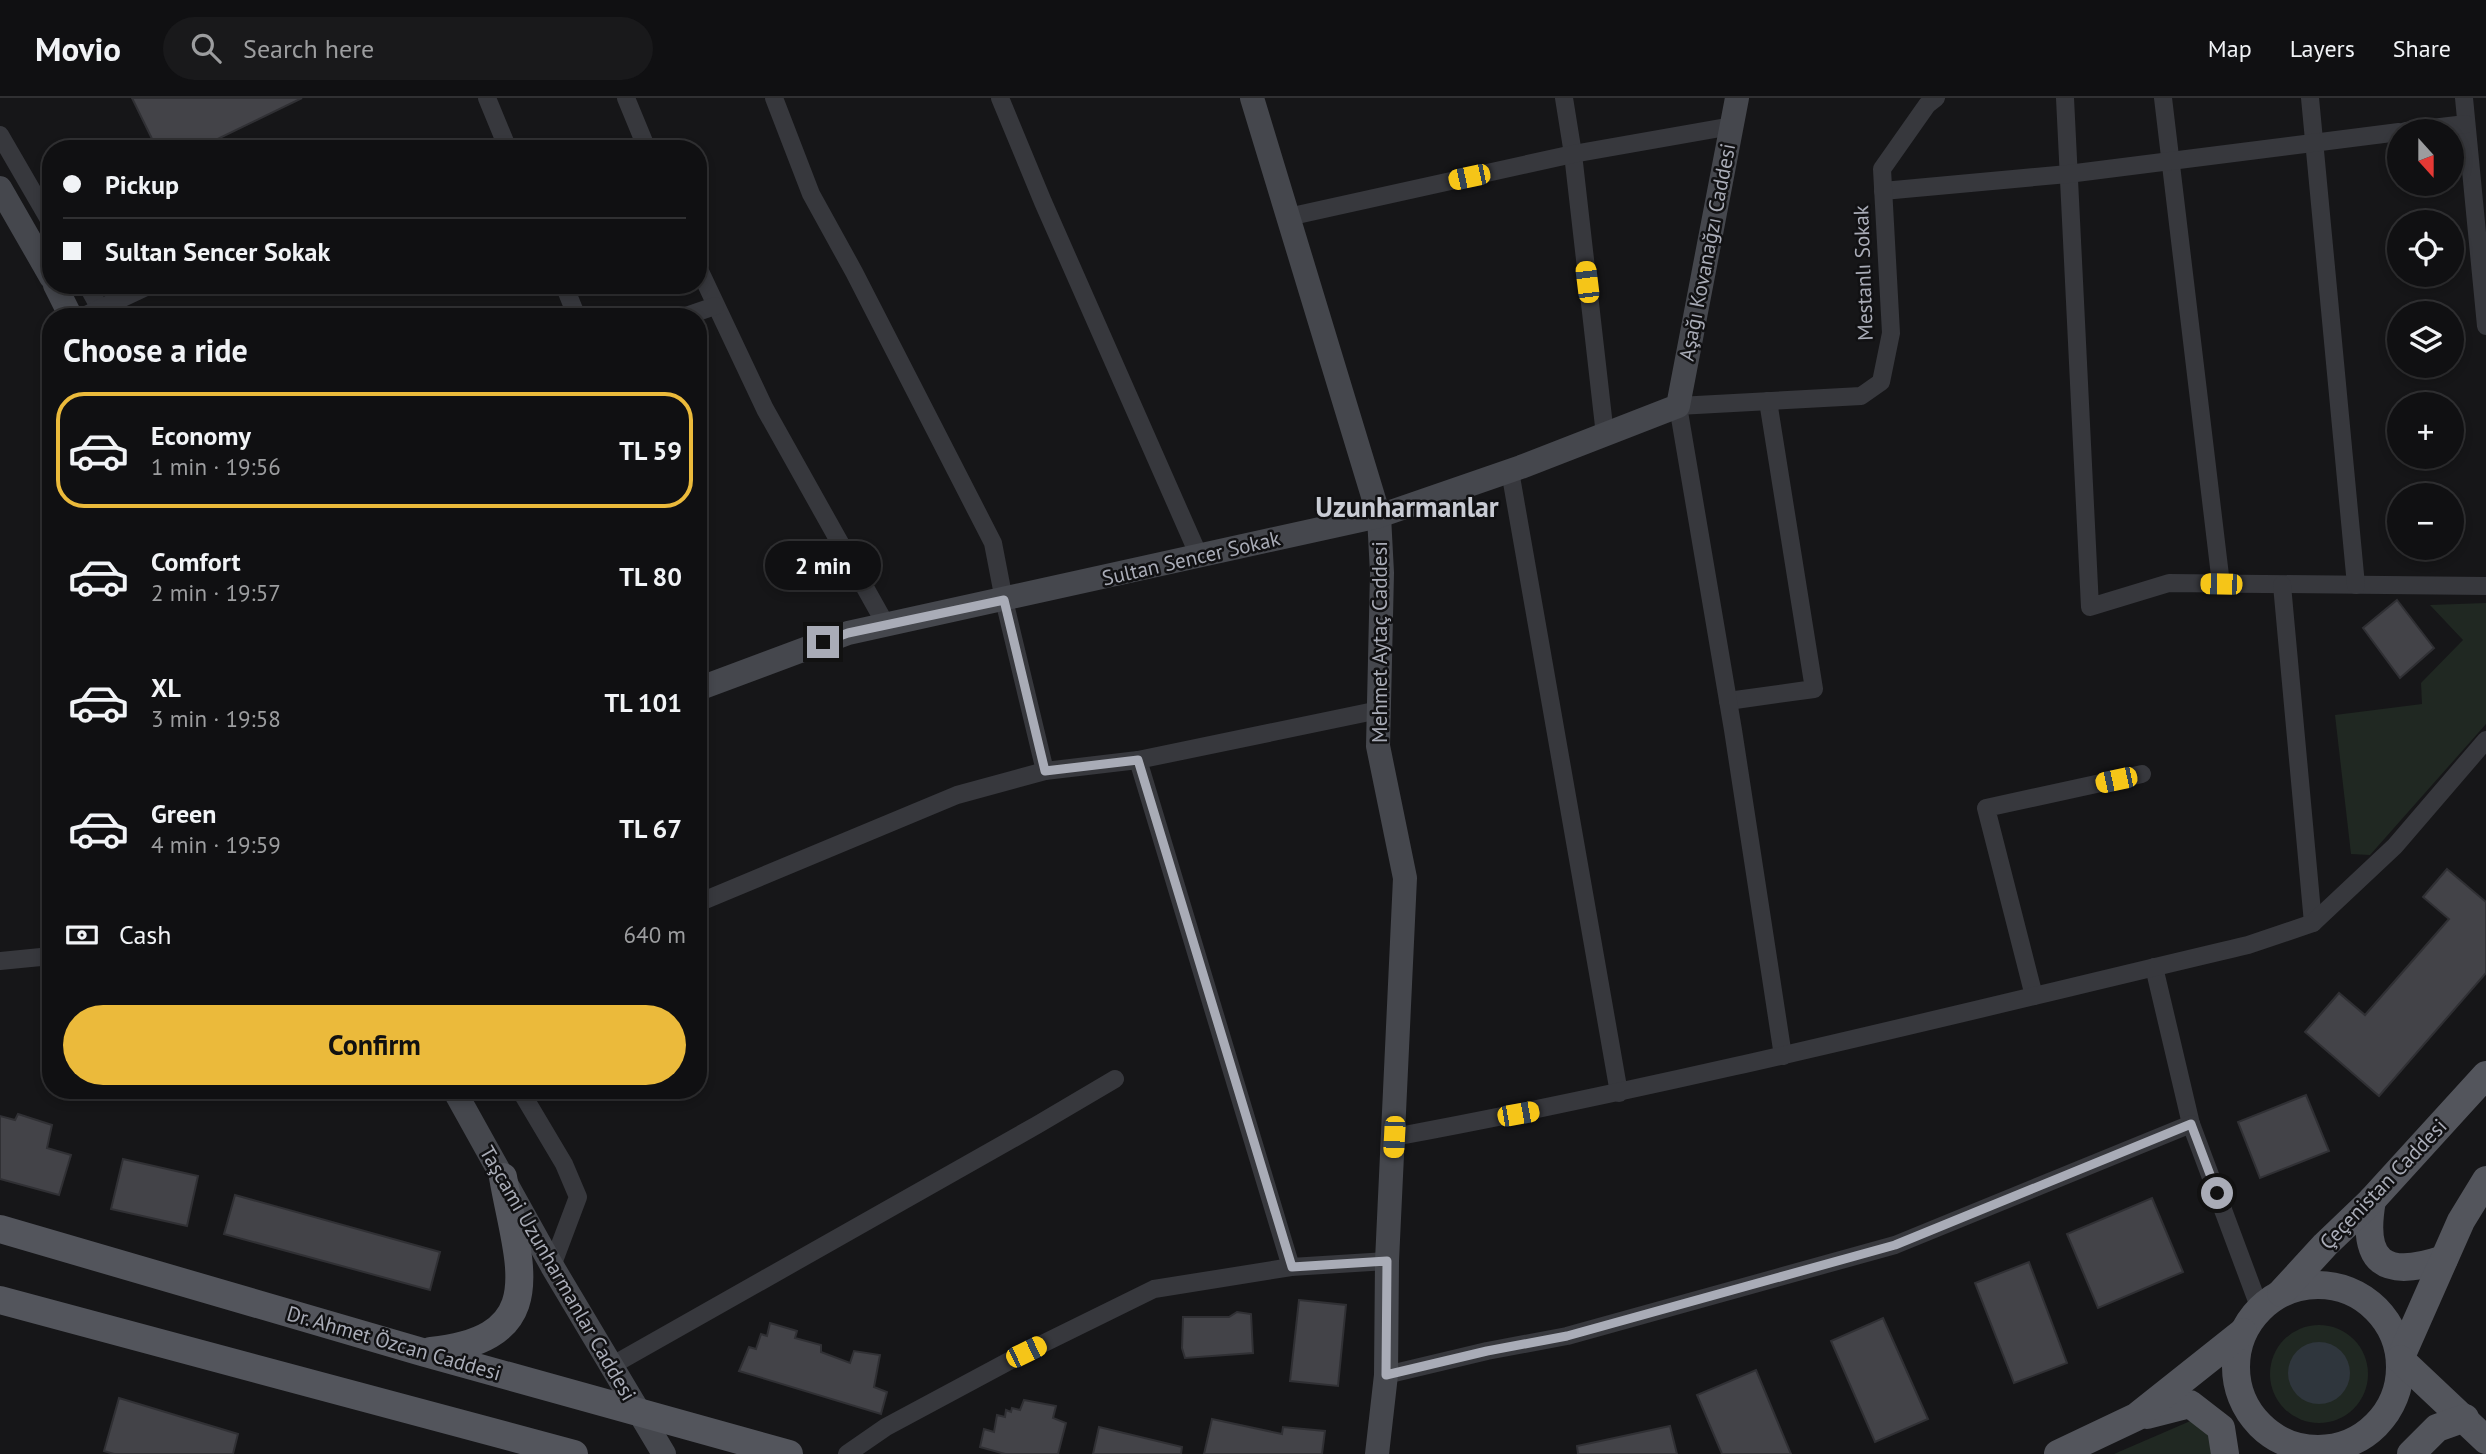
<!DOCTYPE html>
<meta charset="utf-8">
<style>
:root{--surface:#101012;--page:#19191b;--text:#f1f3f6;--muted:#9c9d9f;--line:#303032;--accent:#ebba3b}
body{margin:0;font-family:"PT Sans",sans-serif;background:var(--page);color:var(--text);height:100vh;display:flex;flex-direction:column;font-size:26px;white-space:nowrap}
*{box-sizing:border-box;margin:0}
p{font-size:23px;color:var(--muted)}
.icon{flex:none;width:38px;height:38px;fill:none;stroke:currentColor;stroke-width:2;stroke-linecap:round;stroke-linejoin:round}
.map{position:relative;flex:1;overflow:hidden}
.sheet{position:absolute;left:42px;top:210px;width:665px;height:791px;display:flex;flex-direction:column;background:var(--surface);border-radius:28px;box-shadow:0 4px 10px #0003,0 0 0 2px var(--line)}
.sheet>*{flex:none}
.guide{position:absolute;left:42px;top:42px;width:665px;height:154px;border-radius:28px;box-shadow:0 4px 10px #0003,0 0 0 2px var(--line);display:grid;align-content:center;height:154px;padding:0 21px;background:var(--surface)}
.needle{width:46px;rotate:159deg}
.tools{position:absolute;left:2387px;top:21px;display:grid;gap:14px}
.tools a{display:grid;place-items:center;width:77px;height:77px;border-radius:50%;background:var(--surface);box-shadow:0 4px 10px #0003,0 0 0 2px var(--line);font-size:35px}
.end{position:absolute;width:32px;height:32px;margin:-16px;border:9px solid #a9acb7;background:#111;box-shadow:0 0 0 4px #111}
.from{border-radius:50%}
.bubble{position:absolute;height:49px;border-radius:24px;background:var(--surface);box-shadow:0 4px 10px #0003,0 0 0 2px var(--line);font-size:23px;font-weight:800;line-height:49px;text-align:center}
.car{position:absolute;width:21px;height:42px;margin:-21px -10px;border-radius:9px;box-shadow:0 0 5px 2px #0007;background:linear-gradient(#f5c518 24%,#345 0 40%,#f5c518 0 76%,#345 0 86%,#f5c518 0)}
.guide b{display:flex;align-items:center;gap:24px;height:66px;font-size:26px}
.guide b+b{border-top:2px solid var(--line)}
.guide i{width:18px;height:18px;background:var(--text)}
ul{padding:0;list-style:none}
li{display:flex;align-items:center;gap:21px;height:116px;margin:0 14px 10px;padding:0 7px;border:4px solid transparent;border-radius:28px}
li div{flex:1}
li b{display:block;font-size:26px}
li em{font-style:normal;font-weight:800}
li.selected{border-color:var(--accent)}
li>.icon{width:63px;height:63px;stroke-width:1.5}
h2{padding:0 21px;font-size:32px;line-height:84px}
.pay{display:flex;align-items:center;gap:18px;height:77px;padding:0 21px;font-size:26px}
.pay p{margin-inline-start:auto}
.action{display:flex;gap:14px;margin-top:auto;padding:14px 21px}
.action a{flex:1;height:80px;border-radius:42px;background:var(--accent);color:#111;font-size:28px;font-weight:800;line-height:80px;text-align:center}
header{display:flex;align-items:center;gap:42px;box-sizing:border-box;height:98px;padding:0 35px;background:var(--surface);border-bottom:2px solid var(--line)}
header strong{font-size:33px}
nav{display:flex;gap:38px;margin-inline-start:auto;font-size:24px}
.search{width:490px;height:63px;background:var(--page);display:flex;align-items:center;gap:18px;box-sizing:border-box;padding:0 24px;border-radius:38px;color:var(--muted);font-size:26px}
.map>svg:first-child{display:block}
</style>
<header>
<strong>Movio</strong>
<div class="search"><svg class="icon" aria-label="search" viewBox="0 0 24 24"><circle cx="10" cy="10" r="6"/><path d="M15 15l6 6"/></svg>Search here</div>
<nav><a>Map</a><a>Layers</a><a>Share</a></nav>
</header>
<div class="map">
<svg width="2486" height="1356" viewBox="0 0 2486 1356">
<rect width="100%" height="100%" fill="#161618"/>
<g fill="#202822">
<path d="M2486,505V626L2370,757L2351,756L2335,617L2422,606L2421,585L2463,542L2430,507Z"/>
<circle cx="2319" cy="1276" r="49"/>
<path d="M2195,1321L2214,1345V1356H2114Z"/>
</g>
<circle fill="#2f363d" cx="2319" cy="1275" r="31"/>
<g fill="#434348" stroke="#303034" stroke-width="2">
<path d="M132,0H302L197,51H157Z"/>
<path d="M2397,502L2434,550L2400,580L2363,530Z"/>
<path d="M2447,771L2486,804V875L2379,998L2305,934L2339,895L2365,917L2449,821L2423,799Z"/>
<path d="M2306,997L2329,1053L2260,1080L2238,1024Z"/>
<path d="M18,1016L52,1027L47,1050L71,1057L59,1097L0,1081V1018L15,1022Z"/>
<path d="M123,1061L198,1078L187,1128L111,1111Z"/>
<path d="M235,1097L440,1154L430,1192L224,1136Z"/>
<path d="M2152,1100L2183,1174L2098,1210L2067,1136Z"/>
<path d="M2029,1164L2067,1265L2014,1285L1975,1185Z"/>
<path d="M1299,1202L1346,1207L1338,1288L1290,1283Z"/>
<path d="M1237,1214L1251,1216L1253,1255L1185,1260L1182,1250L1183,1219H1229Z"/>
<path d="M1883,1220L1928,1321L1875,1344L1831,1243Z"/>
<path d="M770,1225L797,1233L795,1240L821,1247V1254L850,1265L854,1253L880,1257L874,1289L887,1294L881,1316L739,1273L749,1249L756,1251L761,1236L767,1238Z"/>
<path d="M1756,1272L1791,1356H1722L1697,1297Z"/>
<path d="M119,1300L238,1336L233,1356H114L104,1353Z"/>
<path d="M1024,1302L1056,1308L1053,1320L1066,1325L1058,1356H1005L980,1349L984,1331L994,1334L997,1317L1005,1319L1006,1312L1011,1314L1012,1310L1020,1312Z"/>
<path d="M1212,1321L1282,1336L1283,1329L1325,1333L1322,1356H1204Z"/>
<path d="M1670,1328L1677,1356H1578L1577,1348Z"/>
<path d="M1099,1329L1182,1349L1181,1356H1093Z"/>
</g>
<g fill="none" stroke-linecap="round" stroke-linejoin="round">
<g stroke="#37383d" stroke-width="18">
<path d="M487,0L508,51"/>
<path d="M626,0L647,51"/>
<path d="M774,0L811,96L854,174L993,445L1004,502L1045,673"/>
<path d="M1000,0L1043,104L1199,458"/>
<path d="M1564,0L1573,56L1605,337"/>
<path d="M2065,0L2090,509L2169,485L2486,488"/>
<path d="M2163,0L2221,486"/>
<path d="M2310,0L2356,487"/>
<path d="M2464,0L2486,228"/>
<path d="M2406,33L2466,26"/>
<path d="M0,37L51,125"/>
<path d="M1883,93L2068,76L2399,34"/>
<path d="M1288,119L1573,56L1732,28"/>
<path d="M698,169L765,311L886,527"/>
<path d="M87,187L104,218"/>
<path d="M564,187L577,219"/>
<path d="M82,219L150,187"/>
<path d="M683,219L715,208"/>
<path d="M1510,373L1619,995"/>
<path d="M2282,487L2313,825"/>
<path d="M1728,603L1814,591L1768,303"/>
<path d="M1138,662L1291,1169"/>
<path d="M698,805L957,697L1045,673L1138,662L1379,612"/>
<path d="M0,863L51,858"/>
<path d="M2154,869L2191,1026L2260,1211"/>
<path d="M2034,898L1986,710L2142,676"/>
<path d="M1783,958L1733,632L1678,308L1861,298L1881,284L1891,235L1882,71L1927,7L1936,0"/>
<path d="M520,992L564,1066L578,1099L552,1168"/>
<path d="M1394,1039C1681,986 1964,914 2248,847L2313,825L2395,748L2486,642"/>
<path d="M611,1268L1037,1027L1115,981"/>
<path d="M1386,1277L1487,1253L1567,1238L1895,1147L2191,1026"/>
<path d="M847,1356L886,1329L1026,1254L1154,1191L1291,1169L1387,1163"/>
</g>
<g stroke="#45474d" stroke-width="24">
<path d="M1252,0L1379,418L1382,475L1378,648L1405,780L1387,1163L1386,1277L1377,1356"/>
<path d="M0,90L51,179"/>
<path d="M55,187L71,219"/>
<path d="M698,591L848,535L1379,418L1521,369L1678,308L1737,0"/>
<path d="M454,992L552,1168L664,1356"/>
</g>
<g stroke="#53555c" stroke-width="28">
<path d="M2372,1102C2361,1165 2384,1181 2444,1161"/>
<path d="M0,1131L422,1254L789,1356"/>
<circle cx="2318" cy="1269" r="82"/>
<path d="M2281,1195L2325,1147L2372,1102L2486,977"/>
<path d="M0,1202L574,1356"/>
<path d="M431,1253C553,1240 518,1166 503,1079"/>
<path d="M2400,1261L2461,1123L2486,1082"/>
<path d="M2400,1261L2486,1342"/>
<path d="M2147,1317L2190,1306L2221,1330L2225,1356"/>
<path d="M2058,1356L2136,1319L2243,1234"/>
<path d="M2411,1356L2437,1330L2465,1320"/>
</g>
</g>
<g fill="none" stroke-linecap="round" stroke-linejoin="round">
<path stroke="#a9acb7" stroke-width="9" d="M823,544L848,535L1004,502L1045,673L1138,662L1292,1169L1387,1163L1386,1277L1487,1253L1567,1238L1895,1147L2191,1026L2217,1095"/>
</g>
<g text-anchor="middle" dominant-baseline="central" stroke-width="5" stroke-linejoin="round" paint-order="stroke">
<g font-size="21" fill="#a9acb7" stroke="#111113">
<text transform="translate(1707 154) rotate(-79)">Aşağı Kovanağzı Caddesi</text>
<text transform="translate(1863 175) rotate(-92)">Mestanlı Sokak</text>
<text transform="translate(1191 460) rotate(-13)">Sultan Sencer Sokak</text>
<text transform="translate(1379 544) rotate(-90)">Mehmet Aytaç Caddesi</text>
<text transform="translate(2383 1086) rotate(-46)">Çeçenistan Caddesi</text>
<text transform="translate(558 1175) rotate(60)">Taşcami Uzunharmanlar Caddesi</text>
<text transform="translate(394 1245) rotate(16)">Dr. Ahmet Özcan Caddesi</text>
</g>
<g font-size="28" font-weight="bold" fill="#c9ccd4" stroke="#111113">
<text x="1407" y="408">Uzunharmanlar</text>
</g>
</g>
</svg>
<div class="tools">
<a><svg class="needle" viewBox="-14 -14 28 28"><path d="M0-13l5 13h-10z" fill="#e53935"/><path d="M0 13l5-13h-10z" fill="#9c9d9f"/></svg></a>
<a><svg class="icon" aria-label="locate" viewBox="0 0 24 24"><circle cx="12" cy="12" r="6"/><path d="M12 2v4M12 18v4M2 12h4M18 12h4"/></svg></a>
<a><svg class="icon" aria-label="layers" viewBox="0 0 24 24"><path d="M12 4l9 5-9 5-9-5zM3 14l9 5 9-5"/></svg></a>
<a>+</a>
<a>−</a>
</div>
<i class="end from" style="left:2217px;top:1095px"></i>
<i class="end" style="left:823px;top:544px"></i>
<div class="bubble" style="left:765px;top:443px;width:116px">2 min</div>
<i class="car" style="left:1469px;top:79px;rotate:258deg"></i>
<i class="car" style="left:1587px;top:184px;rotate:353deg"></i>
<i class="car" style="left:2221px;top:486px;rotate:271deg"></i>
<i class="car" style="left:2116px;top:682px;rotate:258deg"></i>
<i class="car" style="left:1518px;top:1016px;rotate:80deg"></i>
<i class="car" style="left:1394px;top:1039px;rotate:183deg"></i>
<i class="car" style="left:1026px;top:1254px;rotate:64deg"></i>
<div class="guide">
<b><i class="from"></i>Pickup</b>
<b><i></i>Sultan Sencer Sokak</b>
</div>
<section class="sheet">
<h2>Choose a ride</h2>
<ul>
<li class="selected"><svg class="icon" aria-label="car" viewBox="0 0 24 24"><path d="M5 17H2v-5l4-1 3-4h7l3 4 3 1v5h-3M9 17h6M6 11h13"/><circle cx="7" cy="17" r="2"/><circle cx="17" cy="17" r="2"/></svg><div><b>Economy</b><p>1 min · 19:56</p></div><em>TL 59</em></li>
<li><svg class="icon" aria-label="car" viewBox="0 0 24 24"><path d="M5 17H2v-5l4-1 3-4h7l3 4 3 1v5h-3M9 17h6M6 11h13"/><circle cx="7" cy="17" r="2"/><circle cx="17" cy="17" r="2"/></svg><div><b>Comfort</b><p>2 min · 19:57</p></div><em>TL 80</em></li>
<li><svg class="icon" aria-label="car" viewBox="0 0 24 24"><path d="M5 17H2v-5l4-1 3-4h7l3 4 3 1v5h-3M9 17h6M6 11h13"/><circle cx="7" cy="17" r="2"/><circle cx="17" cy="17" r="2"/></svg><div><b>XL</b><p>3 min · 19:58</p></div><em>TL 101</em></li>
<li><svg class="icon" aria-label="car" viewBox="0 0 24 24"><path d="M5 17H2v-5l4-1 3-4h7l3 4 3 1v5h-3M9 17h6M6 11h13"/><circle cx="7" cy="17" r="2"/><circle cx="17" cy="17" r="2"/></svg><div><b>Green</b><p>4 min · 19:59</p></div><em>TL 67</em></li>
</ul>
<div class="pay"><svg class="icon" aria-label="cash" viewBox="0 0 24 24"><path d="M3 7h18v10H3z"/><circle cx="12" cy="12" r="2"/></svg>Cash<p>640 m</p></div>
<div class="action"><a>Confirm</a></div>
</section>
</div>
